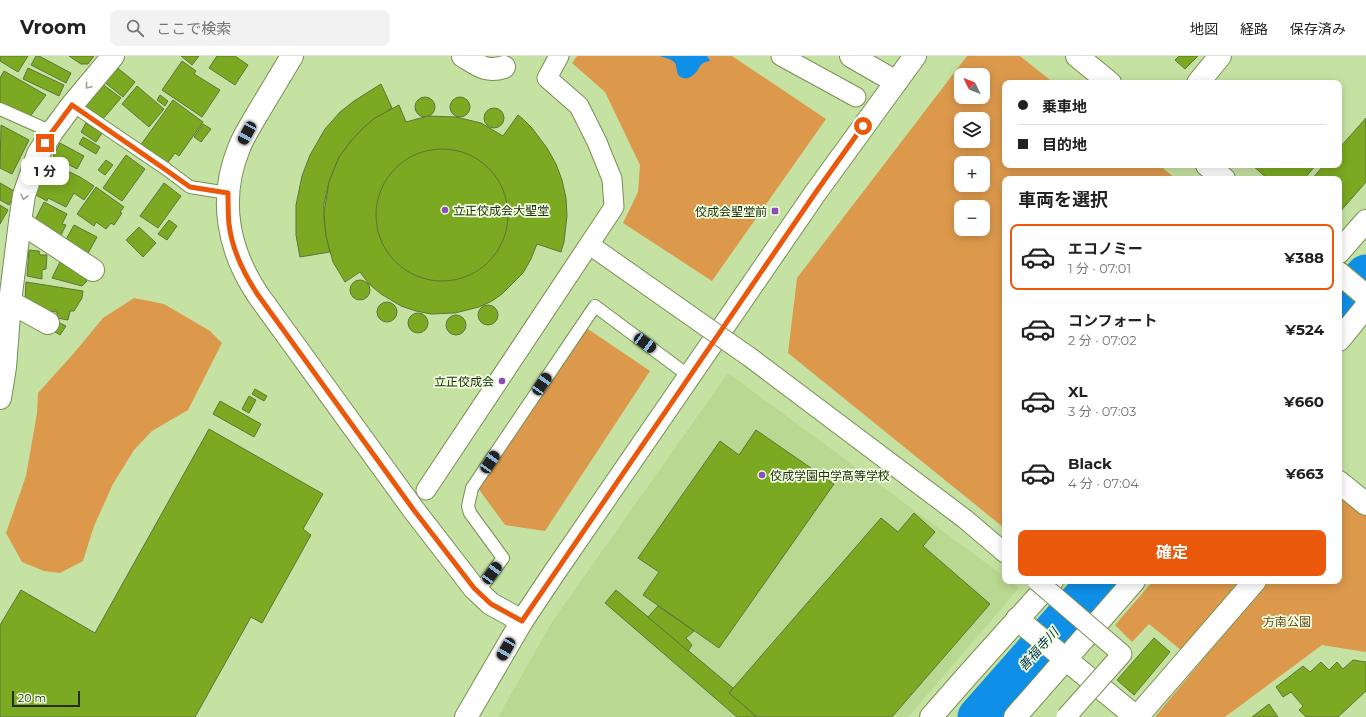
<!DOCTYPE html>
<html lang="ja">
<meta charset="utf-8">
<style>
:root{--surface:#fff;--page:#f2f2f2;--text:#222;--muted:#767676;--line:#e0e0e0;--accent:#ea580c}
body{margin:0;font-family:Montserrat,"Noto Sans JP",sans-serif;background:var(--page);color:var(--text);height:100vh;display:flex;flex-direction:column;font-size:15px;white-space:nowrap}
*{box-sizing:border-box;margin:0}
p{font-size:13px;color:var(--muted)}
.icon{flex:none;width:22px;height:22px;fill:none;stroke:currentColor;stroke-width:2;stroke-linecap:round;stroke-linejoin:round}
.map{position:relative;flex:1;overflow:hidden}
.side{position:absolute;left:1002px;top:120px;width:340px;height:408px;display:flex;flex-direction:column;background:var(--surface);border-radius:8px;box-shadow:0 2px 10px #0003}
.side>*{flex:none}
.top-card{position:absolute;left:1002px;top:24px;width:340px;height:88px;border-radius:8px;box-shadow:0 2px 10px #0003;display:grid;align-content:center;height:88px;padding:0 16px;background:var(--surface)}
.needle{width:26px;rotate:313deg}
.tools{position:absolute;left:954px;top:12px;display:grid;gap:8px}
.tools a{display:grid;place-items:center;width:36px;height:36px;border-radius:8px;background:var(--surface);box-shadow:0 2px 10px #0003;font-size:20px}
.scale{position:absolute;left:12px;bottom:10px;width:68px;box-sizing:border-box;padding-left:4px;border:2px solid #232d14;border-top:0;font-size:11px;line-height:14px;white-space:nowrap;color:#232d14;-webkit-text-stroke:3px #effede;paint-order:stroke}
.end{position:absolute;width:18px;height:18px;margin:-9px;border:5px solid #ea580c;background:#fff;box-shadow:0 0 0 2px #fff}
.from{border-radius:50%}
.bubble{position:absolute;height:28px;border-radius:8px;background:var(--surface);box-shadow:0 2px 10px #0003;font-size:13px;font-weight:700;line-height:28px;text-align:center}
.car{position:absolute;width:12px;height:24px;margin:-12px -6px;border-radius:5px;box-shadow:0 0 3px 1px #0007;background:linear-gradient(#222 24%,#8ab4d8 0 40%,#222 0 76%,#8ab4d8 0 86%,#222 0)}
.top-card b{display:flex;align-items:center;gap:14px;height:38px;font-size:15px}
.top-card b+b{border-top:1px solid var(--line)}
.top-card i{width:10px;height:10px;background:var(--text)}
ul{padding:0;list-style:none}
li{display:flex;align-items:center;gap:12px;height:66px;margin:0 8px 6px;padding:0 8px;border:2px solid transparent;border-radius:8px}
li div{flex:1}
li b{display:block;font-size:15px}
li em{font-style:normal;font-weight:700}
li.current{border-color:var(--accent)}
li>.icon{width:36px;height:36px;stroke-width:1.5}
h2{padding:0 16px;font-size:18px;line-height:48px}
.primary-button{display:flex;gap:8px;margin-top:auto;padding:8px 16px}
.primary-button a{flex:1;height:46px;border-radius:8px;background:var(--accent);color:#fff;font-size:16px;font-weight:700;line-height:46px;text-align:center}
header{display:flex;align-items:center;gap:24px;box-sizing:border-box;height:56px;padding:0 20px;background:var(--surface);border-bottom:1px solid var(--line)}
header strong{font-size:19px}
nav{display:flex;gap:22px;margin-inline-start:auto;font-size:14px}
.search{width:280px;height:36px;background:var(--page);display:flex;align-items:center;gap:10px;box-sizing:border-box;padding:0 14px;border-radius:8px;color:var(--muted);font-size:15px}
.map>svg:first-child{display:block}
</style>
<header>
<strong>Vroom</strong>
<div class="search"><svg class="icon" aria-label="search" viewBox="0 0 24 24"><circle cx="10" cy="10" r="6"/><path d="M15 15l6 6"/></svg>ここで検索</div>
<nav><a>地図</a><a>経路</a><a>保存済み</a></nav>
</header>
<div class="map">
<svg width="1366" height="661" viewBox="0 0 1366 661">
<rect width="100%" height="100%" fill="#c6e2a2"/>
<path fill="#b9d891" d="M728,317L1005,521V525H1010L1019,532L908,661H498L552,566Z"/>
<g fill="#dc994c" fill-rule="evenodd">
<path d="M577,0H732L826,63L712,225L623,167L638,136L640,109L605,36L572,7Z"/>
<path d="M967,0H1020L1054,27H1005V109H1159L1176,123H1005V471H1003L788,297L797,222ZM961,19H983V41H961ZM961,63H983V85H961ZM961,107H983V129H961ZM961,151H983V173H961Z"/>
<path d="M134,242L164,248L210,275L222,287L188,354L152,375L134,394L113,428L94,470L83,505L60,517L44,515L22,506L6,477L26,420L37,357L38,337L74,297L103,262Z"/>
<path d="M585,271L650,315L545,475L505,469L478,432Z"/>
<path d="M1341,438L1366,458V596L1322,589L1225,661H1155L1268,525H1339V441Z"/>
<path d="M1153,525H1239L1181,594L1149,568L1132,586L1115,569Z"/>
</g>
<path fill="#0f8fe7" d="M660,0H707L710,5C697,7 701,14 692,20C689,22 687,23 683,22C675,20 678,12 675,7C672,3 665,2 660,0Z"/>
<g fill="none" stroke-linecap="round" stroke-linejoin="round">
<g stroke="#0f8fe7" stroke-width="41">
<path d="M1339,249L1366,219"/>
<path d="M978,661L1098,525"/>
</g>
</g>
<g fill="#7ba921" stroke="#5d753a">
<path d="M0,0H28L18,16L0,5Z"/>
<path d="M36,0H39L71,17L66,27L31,9Z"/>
<path d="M69,0H94L88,8H81Z"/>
<path d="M181,0H199L192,9Z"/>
<path d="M217,0H235L248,9L235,29L209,12Z"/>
<path d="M1179,0H1198L1185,13L1175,4Z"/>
<path d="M182,5L196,15L194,18L220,34L202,61L162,34Z"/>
<path d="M115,10L135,26L123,41L103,25Z"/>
<path d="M28,12L64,29L59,40L23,23Z"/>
<path d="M4,15L46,39L29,62L0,49V22Z"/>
<path d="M101,27L121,42L102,64L83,48Z"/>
<path d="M381,28L392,52L370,66L351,85L339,101L329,126L324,148V164L326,180L330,196L300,201L296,179V149L302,120L310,99L325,73L340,56L354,45Z"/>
<path d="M137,30L164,53L149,71L122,48Z"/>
<path d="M160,39L168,45L165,50L157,44Z"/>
<circle cx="460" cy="51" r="10"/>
<circle cx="425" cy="51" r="10"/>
<path d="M173,44L203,66L179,100L175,97L166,109L140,90Z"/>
<path d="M399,49L406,66L428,60L456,61L481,67L503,80L518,59L523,63L532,72L547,92L556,108L562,124L566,142L567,160L564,186L561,196L537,188L531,203L523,217L502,238L492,245L479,251L455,257L431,258L416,255L401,250L381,238L369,228L360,216L345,226L333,206L326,180L324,157L329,126L339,101L351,85L364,71L375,62Z"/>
<circle cx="494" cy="62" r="10"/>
<path d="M1366,62V126L1339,157V123H1312L1324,109H1339V86L1342,89Z"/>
<path d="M86,67L102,77L96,86L81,76Z"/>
<path d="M203,68L211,73L201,86L194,81Z"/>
<path d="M1,69L29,84L12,118L0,112Z"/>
<path d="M83,81L100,91L96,98L79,88Z"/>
<path d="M60,87L84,100L77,113L53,100Z"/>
<circle cx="442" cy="159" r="66"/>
<path d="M126,99L145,113L122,145L103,132Z"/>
<path d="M106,104L113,109L105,119L98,114Z"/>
<path d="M56,107L62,110L61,112L80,121L94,130L84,144L74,137L66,151L48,142L47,145L34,138L44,122L41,120L45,110L51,114Z"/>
<path d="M1252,109H1316L1304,123H1268Z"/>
<path d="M0,127L16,136L9,149L0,144Z"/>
<path d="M164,127L181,140L158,172L140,160Z"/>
<path d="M96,131L124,151L120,156L122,157L114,169L111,167L106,173L96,166L94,170L77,158Z"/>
<path d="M44,146L67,158L62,168L66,169L58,185L31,172Z"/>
<path d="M0,149L8,154L0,168Z"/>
<path d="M169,164L177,170L167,184L158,178Z"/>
<path d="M74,169L97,181L86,201L63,189Z"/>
<path d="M139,171L156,187L143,201L126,184Z"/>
<path d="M29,194L39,195L40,199H47L46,213L42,214V223L27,220Z"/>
<path d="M60,206L86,219L87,225L82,230L52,222Z"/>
<circle cx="360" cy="234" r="10"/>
<path d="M26,226L83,235L82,242L74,255H70L68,264L57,262V256L36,253L25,248Z"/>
<circle cx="387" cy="256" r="10"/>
<circle cx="488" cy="259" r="10"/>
<circle cx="418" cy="267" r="10"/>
<circle cx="456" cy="269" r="10"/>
<path d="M54,264L66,270L60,279L49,272Z"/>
<path d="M255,333L267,340L264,345L252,338Z"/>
<path d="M249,340L256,344L249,357L242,353Z"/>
<path d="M220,345L261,368L254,381L213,358Z"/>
<path d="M209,373L323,438L303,473L311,479L262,567L251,561L195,661H0V569L21,534L95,577Z"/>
<path d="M756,374L834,428L719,592L643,539L659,516L638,502L720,385L739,399Z"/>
<path d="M914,457L935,476L923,490L990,548L892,661H757L729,637L881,462L898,476Z"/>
<path d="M616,534L733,632L729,637L757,661H737L605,547Z"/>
<path d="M658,550L694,575L686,582L692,589L688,595L648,561Z"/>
<path d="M1154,582L1170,596L1134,639L1117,624Z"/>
<path d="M1353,604L1366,606V635L1338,661H1306L1299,654L1303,650L1291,636L1283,641L1276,631L1303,610L1310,616L1321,606L1329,614L1337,606L1343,613Z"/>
<path d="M1269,648L1278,661H1252Z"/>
</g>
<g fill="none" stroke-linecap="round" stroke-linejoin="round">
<defs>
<g id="service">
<path d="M72,49L166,113L190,131L228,137"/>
<path d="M0,53L52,76"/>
<path d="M478,536L503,502L470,457L468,450L472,432L595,250L689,320"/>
</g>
<g id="pedestrian">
<path d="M781,0L856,41"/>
<path d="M590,189L688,258"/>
<path d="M751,302L965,463L1005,497"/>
<path d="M426,434L614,151L612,123L597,86L579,50L547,22L559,0"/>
</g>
<g id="minor">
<path d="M851,0L896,26"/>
<path d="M1077,0L1110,27"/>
<path d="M1198,27L1220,0"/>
<path d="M1207,109L1224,123"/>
<path d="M20,166L93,214"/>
<path d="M1339,196L1366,165"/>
<path d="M1339,217L1366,240"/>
<path d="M10,246L48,267"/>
<path d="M1339,284L1366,251"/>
<path d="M1339,426L1366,448"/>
<path d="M1017,563L1136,661"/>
<path d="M931,661L966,621L1052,525"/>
<path d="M1015,661L1134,525"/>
<path d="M1137,661L1255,525"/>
</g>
<g id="tertiary">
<path d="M292,0C280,20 268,40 256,60C250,71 243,81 239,92C218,143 228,194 258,239L413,453L474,532L491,548L522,565"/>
<path d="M463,0C478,9 486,17 504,11"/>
<path d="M0,342L5,311L10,246L20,166L24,139L38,98L52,76L72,49L113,0"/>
<path d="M466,661L522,565L554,517L816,136L915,0"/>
</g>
</defs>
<use href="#service" stroke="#779054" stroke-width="14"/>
<use href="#pedestrian" stroke="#779054" stroke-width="21"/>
<use href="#minor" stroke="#779054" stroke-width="24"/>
<use href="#tertiary" stroke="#779054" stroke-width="24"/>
<use href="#service" stroke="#fff" stroke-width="12"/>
<use href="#pedestrian" stroke="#fff" stroke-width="19"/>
<use href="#minor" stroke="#fff" stroke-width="22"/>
<use href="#tertiary" stroke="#fff" stroke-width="22"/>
<defs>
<g id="pedestrian-bridge">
<path d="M688,258L751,302"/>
<path d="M1037,525L1122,598L1066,661"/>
</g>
</defs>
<use href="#pedestrian-bridge" stroke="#779054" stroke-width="21" stroke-linecap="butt"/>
<use href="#pedestrian-bridge" stroke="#fff" stroke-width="19"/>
</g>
<defs><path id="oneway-chevron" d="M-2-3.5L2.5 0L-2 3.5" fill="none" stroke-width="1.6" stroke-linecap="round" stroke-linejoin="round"/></defs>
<g stroke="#9ca095">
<use href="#oneway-chevron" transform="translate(88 30) rotate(130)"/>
<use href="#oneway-chevron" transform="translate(24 141) rotate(103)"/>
</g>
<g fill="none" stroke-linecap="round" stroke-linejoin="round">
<path stroke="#ea580c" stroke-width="5" d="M45,87L52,76L72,49L166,114L190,131L228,137C228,147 228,158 229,168C232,194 244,218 258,239L413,453L474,532L491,548L522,565L816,136L863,70"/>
</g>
<g fill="#8c4bbf" stroke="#effede" stroke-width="1.5">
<circle cx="445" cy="154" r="4"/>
<rect x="771" y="151" width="8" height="8" rx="2"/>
<circle cx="502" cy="325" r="4"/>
<circle cx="762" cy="419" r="4"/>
</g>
<g text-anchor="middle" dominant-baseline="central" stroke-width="3.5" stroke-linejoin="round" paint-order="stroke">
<g font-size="12" fill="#232d14" stroke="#effede" text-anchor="start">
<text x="453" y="154">立正佼成会大聖堂</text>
<text x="767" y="155" text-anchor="end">佼成会聖堂前</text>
<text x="494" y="325" text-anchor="end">立正佼成会</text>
<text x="770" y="419">佼成学園中学高等学校</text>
</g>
<g font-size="12" fill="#6b461a" stroke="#effede">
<text x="1287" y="565">方南公園</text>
</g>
<g font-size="13" font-style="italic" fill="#002e50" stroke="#effede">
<text transform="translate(1038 593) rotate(-48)">善福寺川</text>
</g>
</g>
</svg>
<div class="tools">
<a><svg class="needle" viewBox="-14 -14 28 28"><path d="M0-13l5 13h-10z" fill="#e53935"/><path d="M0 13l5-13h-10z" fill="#767676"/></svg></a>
<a><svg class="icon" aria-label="layers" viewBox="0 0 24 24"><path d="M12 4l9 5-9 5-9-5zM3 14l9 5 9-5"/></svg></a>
<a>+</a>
<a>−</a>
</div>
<div class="scale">20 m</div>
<i class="end from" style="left:863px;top:70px"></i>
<i class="end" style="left:45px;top:87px"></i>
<div class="bubble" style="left:21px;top:101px;width:48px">1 分</div>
<i class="car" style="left:247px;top:77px;rotate:208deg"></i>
<i class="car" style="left:645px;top:287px;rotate:126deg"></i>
<i class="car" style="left:542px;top:328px;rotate:34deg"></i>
<i class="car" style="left:490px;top:406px;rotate:34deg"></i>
<i class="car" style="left:492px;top:517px;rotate:36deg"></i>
<i class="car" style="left:506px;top:593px;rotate:210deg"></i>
<div class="top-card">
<b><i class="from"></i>乗車地</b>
<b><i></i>目的地</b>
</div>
<section class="side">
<h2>車両を選択</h2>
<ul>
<li class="current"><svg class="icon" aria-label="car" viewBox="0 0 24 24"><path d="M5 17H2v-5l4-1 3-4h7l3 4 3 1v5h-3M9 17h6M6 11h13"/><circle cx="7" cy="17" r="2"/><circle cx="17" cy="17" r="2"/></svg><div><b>エコノミー</b><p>1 分 · 07:01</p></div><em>¥388</em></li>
<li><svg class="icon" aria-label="car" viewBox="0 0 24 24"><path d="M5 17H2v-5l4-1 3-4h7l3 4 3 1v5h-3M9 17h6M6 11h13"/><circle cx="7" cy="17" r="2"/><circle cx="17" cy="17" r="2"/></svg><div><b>コンフォート</b><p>2 分 · 07:02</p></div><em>¥524</em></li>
<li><svg class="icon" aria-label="car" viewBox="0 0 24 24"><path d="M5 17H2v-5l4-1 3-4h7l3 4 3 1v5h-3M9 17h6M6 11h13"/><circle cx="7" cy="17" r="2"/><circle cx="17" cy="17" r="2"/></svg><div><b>XL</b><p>3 分 · 07:03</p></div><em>¥660</em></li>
<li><svg class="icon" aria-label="car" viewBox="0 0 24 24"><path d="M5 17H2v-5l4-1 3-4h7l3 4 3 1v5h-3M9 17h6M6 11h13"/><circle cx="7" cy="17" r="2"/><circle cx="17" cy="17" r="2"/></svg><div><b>Black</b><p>4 分 · 07:04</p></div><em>¥663</em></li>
</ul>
<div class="primary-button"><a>確定</a></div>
</section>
</div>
